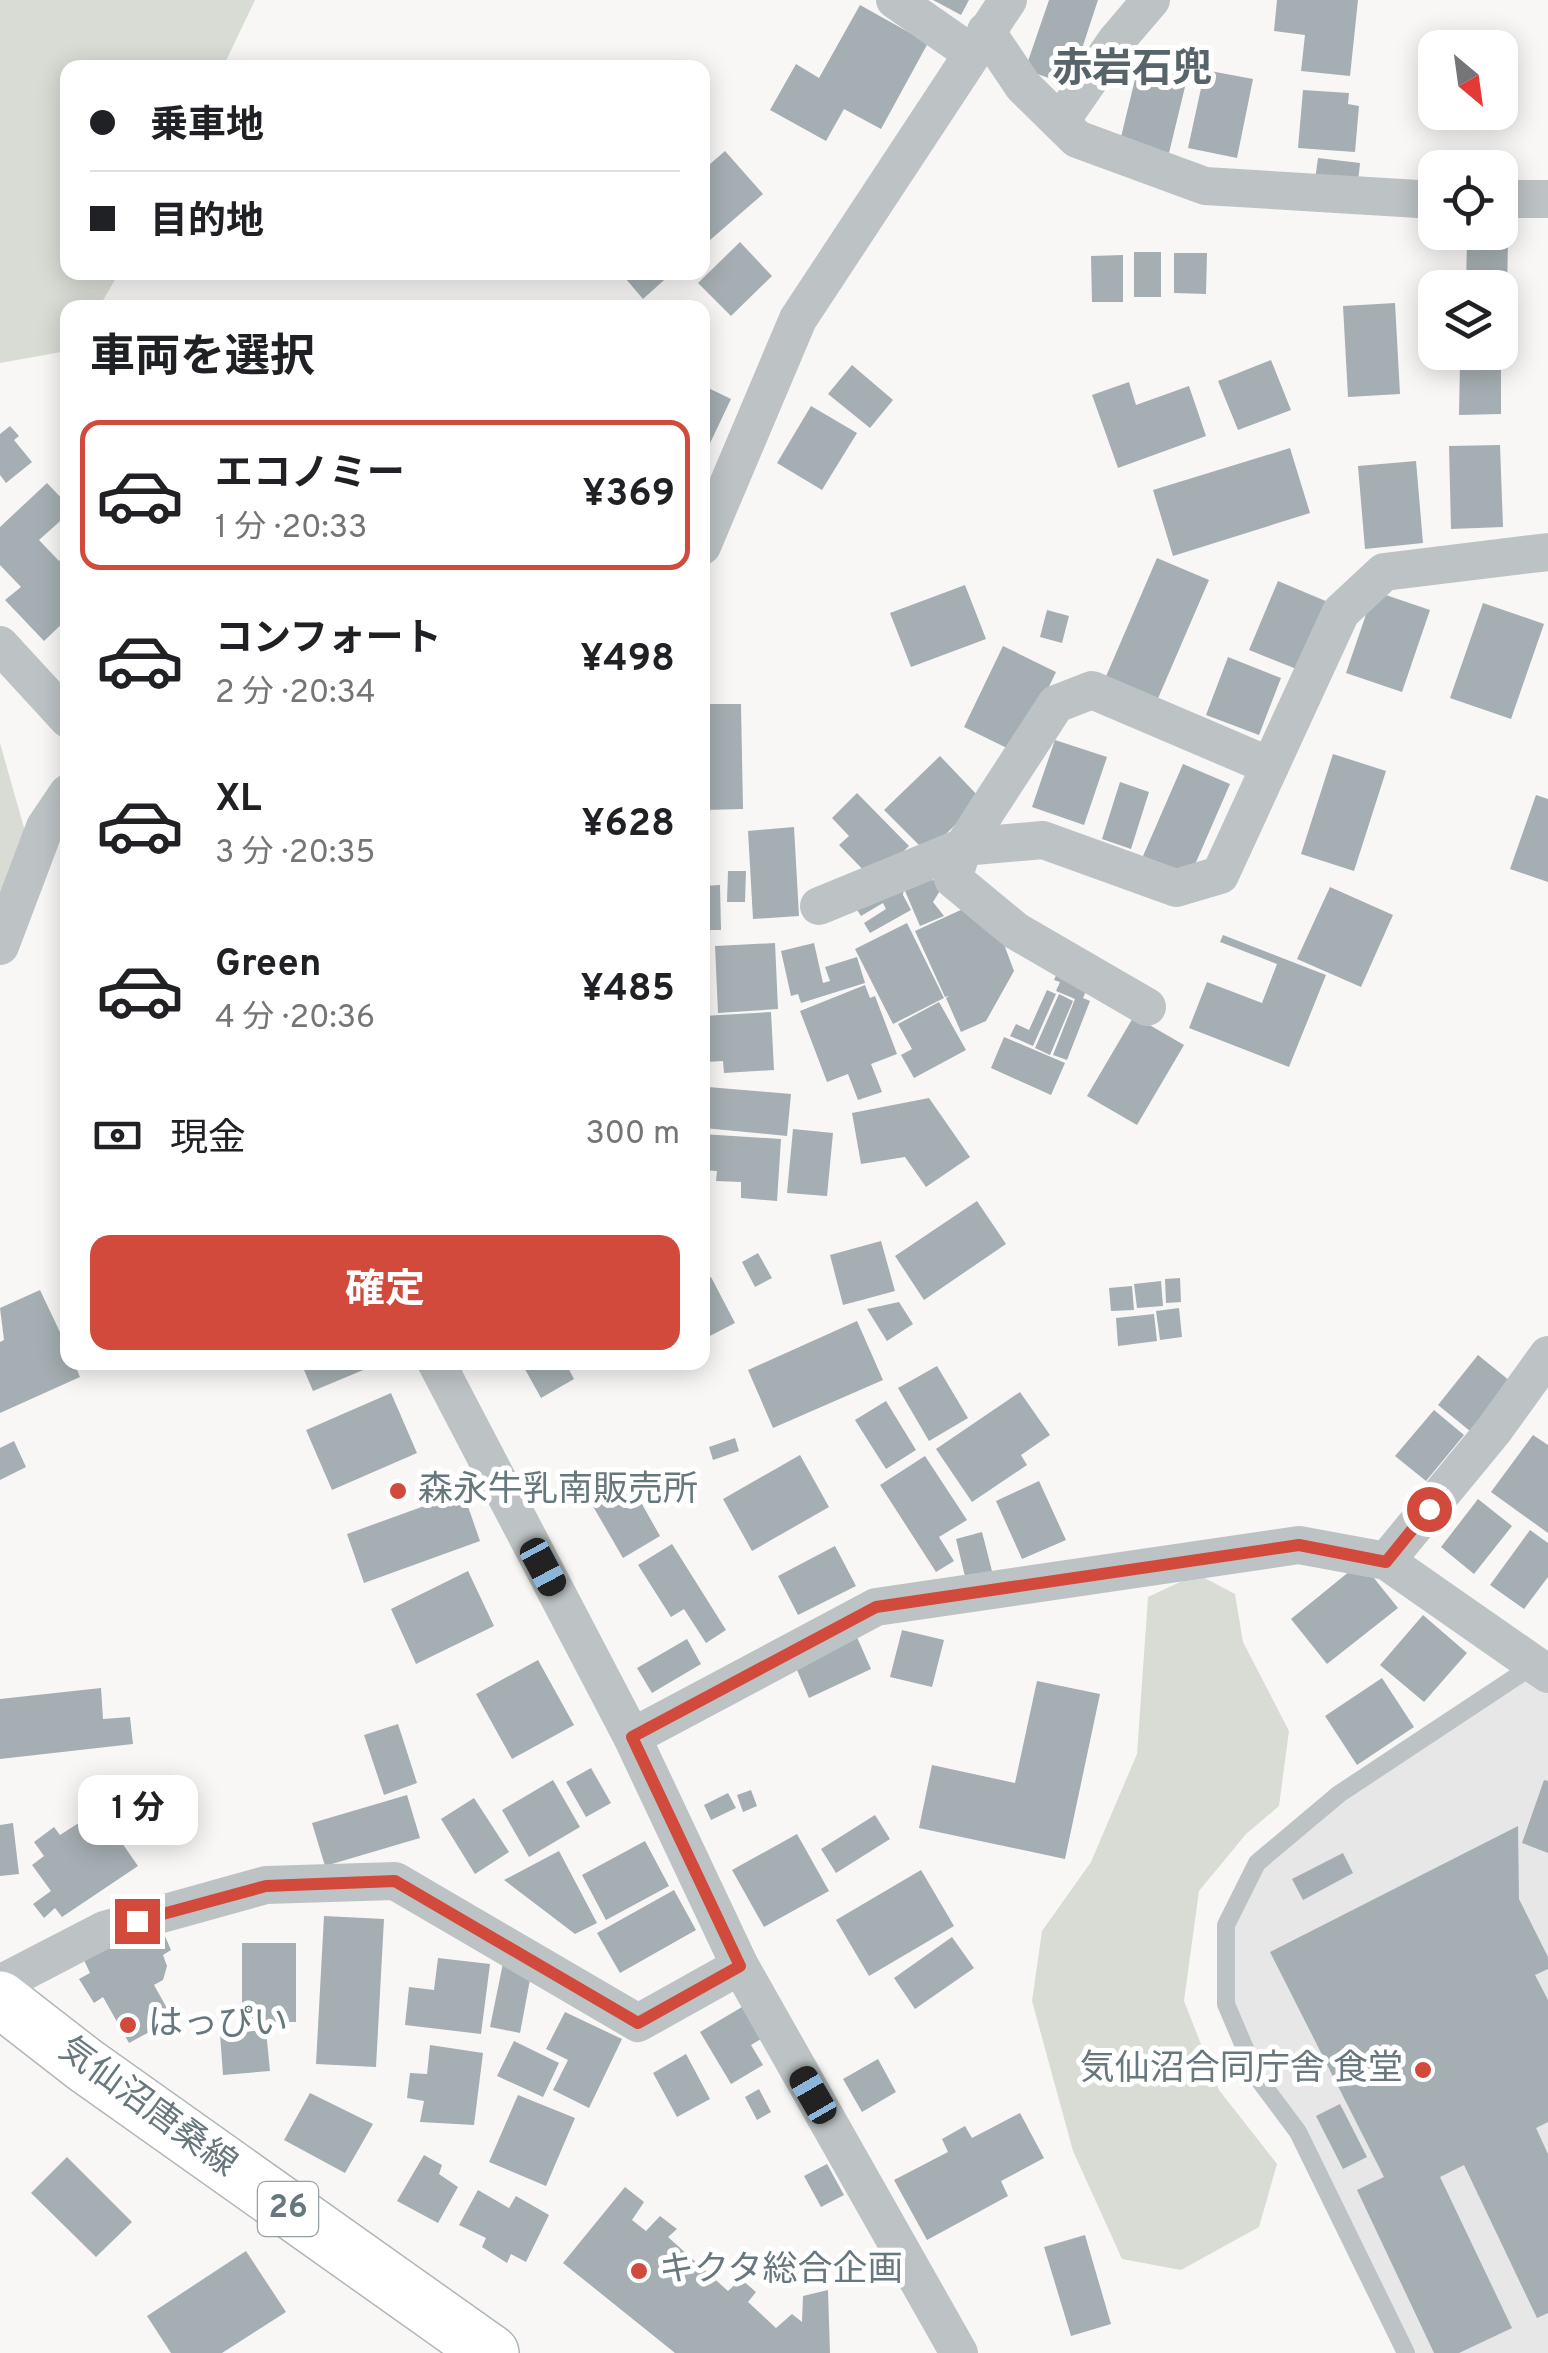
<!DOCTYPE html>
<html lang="ja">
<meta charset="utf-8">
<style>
:root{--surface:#fff;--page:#f2f2f2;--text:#202124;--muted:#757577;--line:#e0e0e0;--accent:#d14a3c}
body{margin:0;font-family:Overpass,"Noto Sans JP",sans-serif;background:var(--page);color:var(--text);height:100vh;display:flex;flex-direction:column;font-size:38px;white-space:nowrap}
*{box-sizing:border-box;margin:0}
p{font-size:32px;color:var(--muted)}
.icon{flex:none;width:55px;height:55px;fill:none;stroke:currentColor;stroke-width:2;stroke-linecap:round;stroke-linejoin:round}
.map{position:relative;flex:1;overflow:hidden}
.details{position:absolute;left:60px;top:300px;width:650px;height:1070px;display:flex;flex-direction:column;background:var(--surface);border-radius:20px;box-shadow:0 5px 25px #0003}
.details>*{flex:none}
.guide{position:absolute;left:60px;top:60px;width:650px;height:220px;border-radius:20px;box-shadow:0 5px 25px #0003;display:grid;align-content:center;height:220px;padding:0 30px;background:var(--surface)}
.needle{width:65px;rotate:151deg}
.tools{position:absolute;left:1418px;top:30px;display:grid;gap:20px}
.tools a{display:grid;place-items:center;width:100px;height:100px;border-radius:20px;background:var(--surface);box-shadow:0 5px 25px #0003;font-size:50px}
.end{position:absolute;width:45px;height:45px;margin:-22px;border:12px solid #d14a3c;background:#fff;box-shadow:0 0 0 5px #fff}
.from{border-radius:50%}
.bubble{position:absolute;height:70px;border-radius:20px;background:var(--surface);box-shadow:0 5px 25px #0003;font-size:32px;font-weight:700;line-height:70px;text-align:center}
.car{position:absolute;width:30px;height:60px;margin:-30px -15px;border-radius:12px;box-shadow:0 0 8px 2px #0007;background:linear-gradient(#222 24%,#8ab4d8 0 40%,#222 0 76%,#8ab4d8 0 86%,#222 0)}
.guide b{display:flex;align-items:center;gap:35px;height:95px;font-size:38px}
.guide b+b{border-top:2px solid var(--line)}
.guide i{width:25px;height:25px;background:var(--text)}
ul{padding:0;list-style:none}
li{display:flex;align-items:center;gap:30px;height:150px;margin:0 20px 15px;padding:0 10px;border:5px solid transparent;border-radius:20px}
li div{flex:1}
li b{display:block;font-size:38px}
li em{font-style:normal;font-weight:700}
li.selected{border-color:var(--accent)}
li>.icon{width:90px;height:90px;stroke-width:1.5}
h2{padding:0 30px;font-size:45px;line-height:120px}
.pay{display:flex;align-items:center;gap:25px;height:110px;padding:0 30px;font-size:38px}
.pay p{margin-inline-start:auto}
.primary-button{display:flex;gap:20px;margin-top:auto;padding:20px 30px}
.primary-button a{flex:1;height:115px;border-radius:20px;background:var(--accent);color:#fff;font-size:40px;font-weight:700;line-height:115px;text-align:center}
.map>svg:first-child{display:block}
</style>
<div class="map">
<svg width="1548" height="2353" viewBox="0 0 1548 2353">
<rect width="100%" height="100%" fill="#f8f7f6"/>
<path fill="#e6e7e6" d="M1535,1665L1548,1666V2353H1407L1298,2132L1226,2004V1946L1257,1863Z"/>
<g fill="#d9dcd5">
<path d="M0,0H255L223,67L68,68V272L119,273L99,307L68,308L67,351L0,363Z"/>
<path d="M0,743L30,849L0,946Z"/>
<path d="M1197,1574L1235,1594L1243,1642L1289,1731L1279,1806L1246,1834L1199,1891L1184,2001L1219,2090L1277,2164L1259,2227L1181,2270L1122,2259L1073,2151L1032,2001L1042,1931L1091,1862L1137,1754L1148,1597Z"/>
</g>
<g fill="#a5aeb2">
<path d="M933,0H969L961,15Z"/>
<path d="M1049,0H1098L1070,85L1025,70Z"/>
<path d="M1277,0H1358L1350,76L1301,71L1305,35L1274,31Z"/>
<path d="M860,5L928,43L881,129L844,109L826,141L770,110L796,64L819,78Z"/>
<path d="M1163,52L1192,58L1169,153L1120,141L1138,67L1158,71Z"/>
<path d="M1205,70L1253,79L1237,158L1188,148Z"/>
<path d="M1303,90L1349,93L1348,104L1359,106L1355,152L1298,148Z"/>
<path d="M725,151L763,194L702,247V171Z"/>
<path d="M1318,158L1360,163L1357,192L1314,187Z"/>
<path d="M1467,240L1508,241L1507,291L1466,288Z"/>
<path d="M740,242L772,276L731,316L698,283Z"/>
<rect x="1134" y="252" width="27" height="45"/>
<path d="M1174,253H1207L1206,294L1174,293Z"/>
<path d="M1123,255V302H1092L1091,256Z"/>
<path d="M620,272H673L643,299Z"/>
<path d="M1395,303L1400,394L1348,397L1343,306Z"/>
<path d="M1271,360L1291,410L1238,430L1218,381Z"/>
<path d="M1460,361H1501V414L1459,415Z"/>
<path d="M852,365L893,400L870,428L828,394Z"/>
<path d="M1129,382L1136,405L1189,386L1206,436L1118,468L1092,395Z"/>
<path d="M702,385L731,399L702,460Z"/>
<path d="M811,406L857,433L822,490L777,463Z"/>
<path d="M10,426L19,436L14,440L32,462L6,483L0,475V434Z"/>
<path d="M1500,445L1503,527L1451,529L1449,446Z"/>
<path d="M1290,448L1310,513L1173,556L1153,490Z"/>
<path d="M1416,461L1423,543L1365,549L1358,466Z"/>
<path d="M47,483L68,505V514L39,540L59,561L68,553V618L44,641L5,600L21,587L0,565V527Z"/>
<path d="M1157,558L1209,580L1156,703L1104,681Z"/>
<path d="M1278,581L1328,602L1299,670L1249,650Z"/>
<path d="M965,585L986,639L911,667L890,613Z"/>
<path d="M1374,591L1430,610L1402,692L1346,673Z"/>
<path d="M1483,603L1544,624L1511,719L1450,698Z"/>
<path d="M1047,610L1069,616L1062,643L1040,637Z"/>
<path d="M1003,646L1056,672L1017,753L964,727Z"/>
<path d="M1228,657L1281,678L1259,735L1206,715Z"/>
<path d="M702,704H741L743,809L704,810Z"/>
<path d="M1055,740L1107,757L1084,825L1032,807Z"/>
<path d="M1333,754L1386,771L1354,871L1301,854Z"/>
<path d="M940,756L981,799L927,853L884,810Z"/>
<path d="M1183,764L1230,784L1190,876L1143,856Z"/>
<path d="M1120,782L1149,792L1131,849L1102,839Z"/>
<path d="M857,793L909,846L873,880L839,845L849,836L832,818Z"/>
<path d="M1536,795L1548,799V882L1510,869Z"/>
<path d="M794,827L799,916L753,919L748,831Z"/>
<path d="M728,871H746L745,902H727Z"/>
<path d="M930,880L946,881L933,902L944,916L920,926L905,891Z"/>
<path d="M720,885L721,930H702V886Z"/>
<path d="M904,886L903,895L911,910L870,933L864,923L886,909L883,903L861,916L856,908Z"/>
<path d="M1330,887L1393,915L1361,987L1297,959Z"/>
<path d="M976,903L996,923L1014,971L986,1021L961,1032L946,998L949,996L945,997L915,931Z"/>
<path d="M907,923L944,998L893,1024L855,949Z"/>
<path d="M1223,935L1326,975L1289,1067L1189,1028L1207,982L1262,1003L1277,964L1220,942Z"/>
<path d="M775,943L778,1009L718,1013L715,946Z"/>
<path d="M814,943L823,983L830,981L825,967L857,957L865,983L801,1003L798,994L791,996L781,951Z"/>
<path d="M1058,971L1089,984L1083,998L1090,1001L1067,1060L1053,1055L1075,999L1056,991L1060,982L1054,980Z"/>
<path d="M865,985L870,998L875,996L897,1054L871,1064L882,1092L858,1100L848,1074L827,1082L800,1011Z"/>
<path d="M1047,990L1056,994L1033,1046L1010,1036L1016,1024L1029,1030Z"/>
<path d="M1059,994L1073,1001L1050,1055L1035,1048Z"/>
<path d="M939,1002L966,1050L914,1078L901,1055L912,1049L898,1024Z"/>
<path d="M771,1012L774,1070L724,1073L723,1061L705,1062L703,1016Z"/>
<path d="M1134,1016L1184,1045L1137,1125L1087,1096Z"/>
<path d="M1004,1037L1065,1063L1051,1095L991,1068Z"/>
<path d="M708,1087L791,1094L787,1136L704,1128Z"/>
<path d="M929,1098L970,1157L926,1187L905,1157L861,1164L852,1113Z"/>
<path d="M793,1129L833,1133L827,1196L787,1193Z"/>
<path d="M702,1134L781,1139L777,1201L741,1198V1182L716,1181L717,1171L702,1170Z"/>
<path d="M977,1201L1006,1244L924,1300L895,1256Z"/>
<path d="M881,1241L895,1291L843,1305L830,1255Z"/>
<path d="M758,1253L772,1278L755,1287L742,1262Z"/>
<path d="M711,1277L735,1323L702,1340V1281Z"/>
<path d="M1180,1278L1181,1302L1166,1303L1165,1279Z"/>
<path d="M1161,1281L1163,1306L1137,1308L1134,1284Z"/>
<path d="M1132,1286L1134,1310L1111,1311L1109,1288Z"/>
<path d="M40,1290L68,1349V1362H74L80,1377L0,1413V1342L4,1340L0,1308Z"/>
<path d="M899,1302L913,1324L887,1341L867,1309Z"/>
<path d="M1179,1308L1182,1337L1160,1340L1156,1311Z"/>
<path d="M1154,1314L1157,1341L1118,1346L1116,1318Z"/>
<path d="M857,1321L883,1380L773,1428L748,1370Z"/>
<path d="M1478,1355L1510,1381L1470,1431L1438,1405Z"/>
<path d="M521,1362H565L574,1379L541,1398Z"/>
<path d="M301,1363H380L313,1391Z"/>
<path d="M937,1366L968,1418L929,1441L898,1388Z"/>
<path d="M1020,1392L1050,1435L1021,1455L1027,1465L972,1502L936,1449Z"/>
<path d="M391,1393L417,1453L332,1490L306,1430Z"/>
<path d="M886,1401L916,1450L886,1469L855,1420Z"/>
<path d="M1434,1410L1464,1435L1426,1481L1395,1456Z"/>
<path d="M1533,1435L1548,1445V1533L1491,1492Z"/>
<path d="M735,1438L739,1451L713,1460L709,1447Z"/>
<path d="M14,1441L26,1467L0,1480V1448Z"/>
<path d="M800,1455L829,1507L752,1551L723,1499Z"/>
<path d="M925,1456L967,1520L939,1537L954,1561L936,1572L880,1485Z"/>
<path d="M625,1474L660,1536L623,1558L587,1496Z"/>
<path d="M1039,1481L1066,1540L1022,1559L996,1501Z"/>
<path d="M463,1492L480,1541L364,1583L347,1534Z"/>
<path d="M1478,1499L1512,1526L1474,1574L1441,1547Z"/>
<path d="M1530,1530L1548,1543V1577L1524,1609L1490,1585Z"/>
<path d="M982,1532L994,1579L967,1585L956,1539Z"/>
<path d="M672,1544L726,1630L706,1643L684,1609L671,1617L638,1565Z"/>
<path d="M835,1546L856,1586L798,1615L778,1576Z"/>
<path d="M1361,1562L1398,1608L1327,1664L1291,1619Z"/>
<path d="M468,1571L494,1626L416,1664L391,1609Z"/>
<path d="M1423,1615L1467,1653L1424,1702L1380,1665Z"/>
<path d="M902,1630L944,1640L932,1687L890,1677Z"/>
<path d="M856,1635L871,1669L809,1698L794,1663Z"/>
<path d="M687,1639L701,1664L652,1693L637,1668Z"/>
<path d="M538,1660L574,1725L512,1759L476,1694Z"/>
<path d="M1382,1678L1414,1727L1357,1765L1325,1716Z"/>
<path d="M1037,1681L1100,1694L1065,1859L919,1828L932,1765L1015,1783Z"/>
<path d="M101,1688L103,1719L130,1717L133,1744L0,1759V1699Z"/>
<path d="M398,1724L417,1783L384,1795L364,1735Z"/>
<path d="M591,1768L611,1803L586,1817L566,1782Z"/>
<path d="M553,1780L580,1827L529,1857L502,1810Z"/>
<path d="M1544,1780L1548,1781V1853L1522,1843Z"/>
<path d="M751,1790L757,1806L743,1812L737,1795Z"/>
<path d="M728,1793L736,1808L711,1820L704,1805Z"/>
<path d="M407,1795L420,1838L325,1866L312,1823Z"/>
<path d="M474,1798L509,1852L475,1874L441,1819Z"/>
<path d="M105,1806L130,1837L122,1843L138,1866L62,1917L55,1908L44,1918L33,1904L51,1891L32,1865L44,1856L34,1842L54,1827L60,1835Z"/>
<path d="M875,1815L890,1839L836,1873L821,1849Z"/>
<path d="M13,1823L19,1874L0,1876V1825Z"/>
<path d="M1518,1826L1519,1899L1548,1957V1969L1535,1975L1548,2000V2122L1536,2128L1548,2154V2313L1537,2318L1464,2165L1440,2177L1512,2328L1459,2353H1434L1357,2190L1384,2177L1270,1952Z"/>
<path d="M797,1834L829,1891L764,1927L732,1870Z"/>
<path d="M645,1841L669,1886L606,1920L582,1875Z"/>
<path d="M559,1851L597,1923L575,1934L504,1880Z"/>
<path d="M1343,1853L1353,1873L1303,1900L1292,1879Z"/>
<path d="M921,1870L954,1926L869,1976L836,1920Z"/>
<path d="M674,1890L696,1930L620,1973L597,1933Z"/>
<path d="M324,1916L384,1919L376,2067L316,2064Z"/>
<path d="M162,1929L171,1950L163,1955L167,1966L163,1980L154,1985L168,2010L164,2024L129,2043L103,1997L94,2003L79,1979L90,1973L83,1958L139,1932Z"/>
<path d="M952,1937L974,1968L915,2009L894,1978Z"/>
<rect x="242" y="1943" width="54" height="79"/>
<path d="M438,1958L490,1964L481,2034L405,2025L409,1987L434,1990Z"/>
<path d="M503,1963L532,1969L520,2033L490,2027Z"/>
<path d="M742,2007L761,2039L751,2045L763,2065L731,2084L700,2032Z"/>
<path d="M565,2012L622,2039L589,2108L553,2090L568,2060L546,2049Z"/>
<path d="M266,2030L270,2071L223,2075L220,2034Z"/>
<path d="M514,2041L559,2063L543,2097L497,2076Z"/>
<path d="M430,2045L483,2053L474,2125L420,2122L424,2101L407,2098L410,2073L427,2074Z"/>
<path d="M686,2054L710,2099L677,2117L653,2073Z"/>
<path d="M878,2059L896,2092L862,2112L843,2079Z"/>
<path d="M759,2089L771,2112L757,2120L745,2097Z"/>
<path d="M310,2093L373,2124L345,2173L284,2140Z"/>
<path d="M518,2095L575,2118L546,2186L489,2162Z"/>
<path d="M1340,2104L1367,2157L1343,2169L1316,2116Z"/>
<path d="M1020,2113L1044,2158L1001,2181L1008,2196L927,2240L894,2180L948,2152L942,2139L965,2126L972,2138Z"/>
<path d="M424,2155L442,2165L439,2174L458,2187L438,2223L397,2201Z"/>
<path d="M67,2157L132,2222L96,2257L31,2193Z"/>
<path d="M827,2164L844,2195L821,2207L804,2176Z"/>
<path d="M625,2187L644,2202L632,2220L646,2231L660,2216L677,2229L668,2237L728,2291L741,2279L756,2292L748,2302L776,2328L792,2314L802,2322L803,2296L828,2290L830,2353H675L563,2263Z"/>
<path d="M478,2190L509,2208L516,2196L549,2215L526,2262L511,2254L507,2263L482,2247L486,2238L459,2225Z"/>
<path d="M1085,2235L1111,2324L1071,2336L1044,2247Z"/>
<path d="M246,2251L286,2312L222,2353H171L147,2316Z"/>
</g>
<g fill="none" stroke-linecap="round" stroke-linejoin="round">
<defs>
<path id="primary" d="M0,1999L85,2065L491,2353"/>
</defs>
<use href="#primary" stroke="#b1b7b9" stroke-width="58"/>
<path stroke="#bdc3c5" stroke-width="18" d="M1406,2353L1298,2132L1257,2077L1226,2004V1925L1257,1863L1339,1794L1534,1665"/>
<g stroke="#bdc3c5" stroke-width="38">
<path d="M895,0L970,52"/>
<path d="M986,31L1023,86L1077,139L1205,186L1435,200"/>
<path d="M1060,122L1116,41L1151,0"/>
<path d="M1500,199H1548"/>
<path d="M702,546L798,319L1008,0"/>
<path d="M0,645L68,719"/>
<path d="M819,906L963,847L1043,840L1176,888L1220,875L1341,612L1384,572L1548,552"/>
<path d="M0,946L45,827L68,793"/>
<path d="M1147,1007L1016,931L953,879L963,847L1056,704L1092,690L1270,766"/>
<path d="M436,1362L632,1737L740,1966L959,2353"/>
<path d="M1386,1561L1494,1430L1548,1355"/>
<path d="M632,1737L876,1607L1299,1545L1386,1561L1548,1674"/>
<path d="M0,1984L104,1930L266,1885L395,1881L638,2023L740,1966"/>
</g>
<use href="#primary" stroke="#fff" stroke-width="55"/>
</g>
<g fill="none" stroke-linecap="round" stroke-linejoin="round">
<path stroke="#d14a3c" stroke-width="12" d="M137,1921L266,1886L395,1881L638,2023L740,1966L632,1737L876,1607L1299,1545L1386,1562L1429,1509"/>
</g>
<g fill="#d14a3c" stroke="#fff" stroke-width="4">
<circle cx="398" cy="1491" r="10"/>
<circle cx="128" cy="2025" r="10"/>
<circle cx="1423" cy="2070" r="10"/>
<circle cx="639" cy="2271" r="10"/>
</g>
<g text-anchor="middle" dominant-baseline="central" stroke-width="10" stroke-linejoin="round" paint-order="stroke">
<rect fill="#fff" stroke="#94a0a4" stroke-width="2.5" x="258" y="2182" width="60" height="54" rx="8"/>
<g font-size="32" font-weight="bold" fill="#66777d">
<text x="288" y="2209">26</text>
</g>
<g font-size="35" fill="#66777d" stroke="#fff" text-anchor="start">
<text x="418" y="1491">森永牛乳南販売所</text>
<text x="148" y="2025">はっぴい</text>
<text x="1403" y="2070" text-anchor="end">気仙沼合同庁舎 食堂</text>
<text x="659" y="2271">キクタ総合企画</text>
</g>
<g font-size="35" fill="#66777d" stroke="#fff">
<text transform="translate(147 2108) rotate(36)">気仙沼唐桑線</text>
</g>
<g font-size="40" font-weight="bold" fill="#576469" stroke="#fff">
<text x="1132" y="71">赤岩石兜</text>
</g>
</g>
</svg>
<div class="tools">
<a><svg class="needle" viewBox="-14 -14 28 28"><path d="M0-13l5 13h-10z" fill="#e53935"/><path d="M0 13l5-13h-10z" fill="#757577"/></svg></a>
<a><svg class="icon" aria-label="locate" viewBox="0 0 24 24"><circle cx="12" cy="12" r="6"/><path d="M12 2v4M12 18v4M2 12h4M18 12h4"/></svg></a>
<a><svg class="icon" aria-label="layers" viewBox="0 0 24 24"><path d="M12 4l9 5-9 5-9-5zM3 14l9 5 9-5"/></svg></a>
</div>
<i class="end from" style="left:1429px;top:1509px"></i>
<i class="end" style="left:137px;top:1921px"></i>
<div class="bubble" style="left:78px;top:1775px;width:120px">1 分</div>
<i class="car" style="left:543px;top:1567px;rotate:152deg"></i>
<i class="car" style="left:813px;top:2095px;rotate:330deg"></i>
<div class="guide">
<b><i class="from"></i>乗車地</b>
<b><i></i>目的地</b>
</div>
<section class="details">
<h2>車両を選択</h2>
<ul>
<li class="selected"><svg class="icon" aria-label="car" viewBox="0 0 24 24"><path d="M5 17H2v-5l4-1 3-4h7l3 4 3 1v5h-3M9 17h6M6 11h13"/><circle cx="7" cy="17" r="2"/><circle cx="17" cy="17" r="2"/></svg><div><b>エコノミー</b><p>1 分 · 20:33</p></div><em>¥369</em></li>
<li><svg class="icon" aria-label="car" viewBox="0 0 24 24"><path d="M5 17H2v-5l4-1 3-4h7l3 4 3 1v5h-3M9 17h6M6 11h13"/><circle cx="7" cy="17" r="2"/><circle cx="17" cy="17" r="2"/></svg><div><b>コンフォート</b><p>2 分 · 20:34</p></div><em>¥498</em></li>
<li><svg class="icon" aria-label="car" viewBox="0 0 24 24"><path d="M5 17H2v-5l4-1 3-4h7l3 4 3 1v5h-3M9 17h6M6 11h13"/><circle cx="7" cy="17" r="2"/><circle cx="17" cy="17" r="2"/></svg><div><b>XL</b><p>3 分 · 20:35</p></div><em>¥628</em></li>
<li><svg class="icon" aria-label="car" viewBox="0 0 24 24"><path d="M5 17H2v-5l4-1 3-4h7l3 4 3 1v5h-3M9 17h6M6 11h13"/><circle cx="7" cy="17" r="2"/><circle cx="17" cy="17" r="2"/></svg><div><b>Green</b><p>4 分 · 20:36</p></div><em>¥485</em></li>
</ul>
<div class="pay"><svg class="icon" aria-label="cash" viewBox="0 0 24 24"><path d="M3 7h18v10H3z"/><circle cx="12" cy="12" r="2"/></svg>現金<p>300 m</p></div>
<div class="primary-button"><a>確定</a></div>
</section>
</div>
